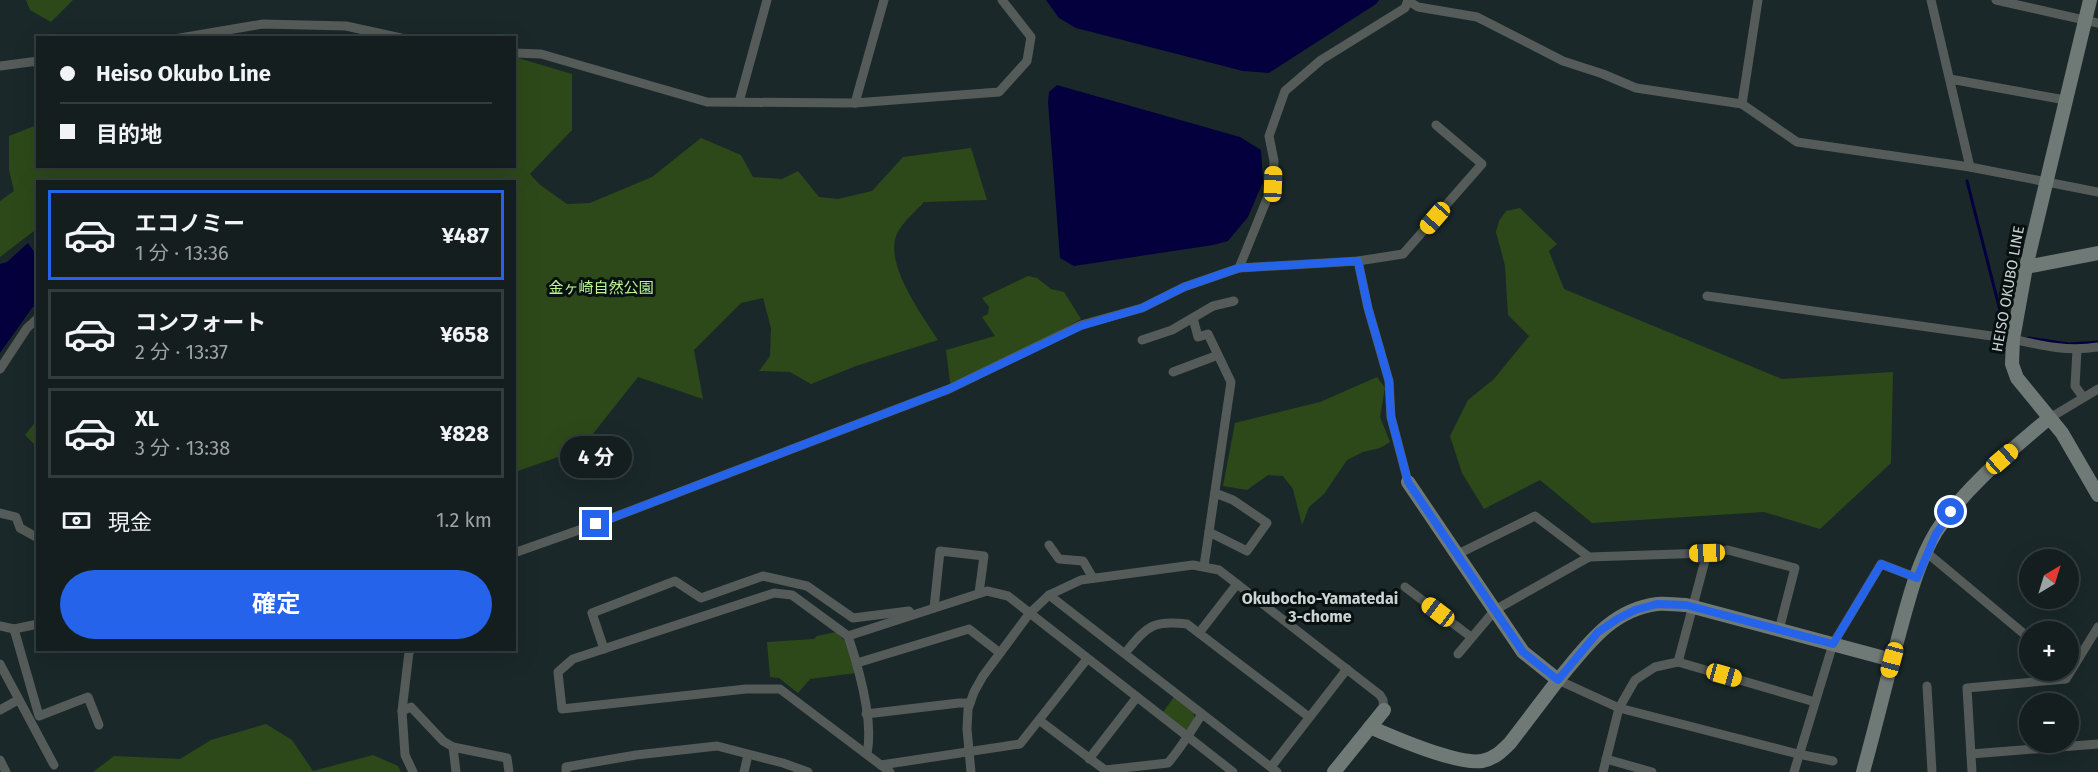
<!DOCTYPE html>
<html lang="ja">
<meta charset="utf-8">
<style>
:root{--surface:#141e1f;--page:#1d2728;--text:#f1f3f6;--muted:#9da2a4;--line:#333c3d;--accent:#2563eb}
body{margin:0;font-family:"Fira Sans","Noto Sans JP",sans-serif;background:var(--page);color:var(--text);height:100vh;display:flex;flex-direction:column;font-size:22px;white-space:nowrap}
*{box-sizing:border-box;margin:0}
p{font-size:20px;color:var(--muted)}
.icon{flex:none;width:33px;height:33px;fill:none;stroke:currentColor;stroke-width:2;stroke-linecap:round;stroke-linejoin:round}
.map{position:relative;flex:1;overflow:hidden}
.details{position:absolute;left:36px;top:180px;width:480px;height:471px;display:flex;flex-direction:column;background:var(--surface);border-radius:0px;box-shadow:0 6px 24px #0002,0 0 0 2px var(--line)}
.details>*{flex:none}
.banner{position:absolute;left:36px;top:36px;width:480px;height:132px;border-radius:0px;box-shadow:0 6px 24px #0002,0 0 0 2px var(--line);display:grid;align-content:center;height:132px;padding:0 24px;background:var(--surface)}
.needle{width:39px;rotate:38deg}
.buttons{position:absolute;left:2019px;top:549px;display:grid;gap:12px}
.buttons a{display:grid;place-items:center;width:60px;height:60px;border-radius:50%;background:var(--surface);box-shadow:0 6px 24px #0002,0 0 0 2px var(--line);font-size:30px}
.end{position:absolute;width:27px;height:27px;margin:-14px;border:8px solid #2563eb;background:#fff;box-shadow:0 0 0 3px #fff}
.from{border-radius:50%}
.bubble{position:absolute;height:42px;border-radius:21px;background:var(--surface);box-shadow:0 6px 24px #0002,0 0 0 2px var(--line);font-size:20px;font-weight:700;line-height:42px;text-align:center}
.car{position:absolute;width:18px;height:36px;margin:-18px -9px;border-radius:8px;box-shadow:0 0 4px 2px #0007;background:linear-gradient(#f5c518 24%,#345 0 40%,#f5c518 0 76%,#345 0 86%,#f5c518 0)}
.banner b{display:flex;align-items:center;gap:21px;height:57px;font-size:22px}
.banner b+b{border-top:2px solid var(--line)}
.banner i{width:15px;height:15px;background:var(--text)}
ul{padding:10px 0 0;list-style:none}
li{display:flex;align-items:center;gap:18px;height:90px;margin:0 12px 9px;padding:0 12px;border:3px solid var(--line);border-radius:0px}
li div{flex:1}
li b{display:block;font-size:22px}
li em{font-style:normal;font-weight:700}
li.on{border-color:var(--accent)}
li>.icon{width:54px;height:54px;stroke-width:1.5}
.pay{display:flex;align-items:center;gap:15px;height:66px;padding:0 24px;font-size:22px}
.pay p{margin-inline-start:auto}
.action{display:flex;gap:12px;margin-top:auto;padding:12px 24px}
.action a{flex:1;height:69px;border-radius:36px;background:var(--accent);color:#fff;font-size:24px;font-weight:700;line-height:69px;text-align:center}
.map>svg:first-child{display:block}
</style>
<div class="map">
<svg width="2098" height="772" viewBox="0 0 2098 772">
<rect width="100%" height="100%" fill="#1a2829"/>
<g fill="#2d4919">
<path d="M26,0H73L51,22L30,10Z"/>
<path d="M515,57L572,74V130L530,174L539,184L567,204L590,203L652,177L701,138L741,155L753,177L782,179L798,171L819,197L838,199L872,191L903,157L971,148L987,200L924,202C916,211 905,220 899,230C880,259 922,315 938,340L856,366L811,384L790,372L759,371L770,356L771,328L763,298L741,303L694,350L703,399L638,377L581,449L515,472L514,182H38L37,236L34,231L0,257V201L14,191L9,170V136L37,125L38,166H514Z"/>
<path d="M1520,208L1557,244L1549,251L1564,289L1782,379L1893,372L1891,463L1820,529L1764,512L1592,523L1540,480L1484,509L1462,473L1450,436L1468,400L1494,379L1529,336L1508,315L1505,266L1496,232L1499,221L1506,211Z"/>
<path d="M1028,276L1037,278L1051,289L1064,292L1081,319L1039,342L952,384L950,382L946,350L995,336L982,317L988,314L989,307L982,298Z"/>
<path d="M1377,377L1385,388L1380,417L1390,442L1380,448L1363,452L1347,460L1324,494L1309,507L1302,525L1293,489L1283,476L1268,475L1247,490L1223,486L1235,423L1320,402Z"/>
<path d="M37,420V447L25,435Z"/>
<path d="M836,632L845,641L856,673L810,679L798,693L779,678L770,677L767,642L814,639L817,636Z"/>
<path d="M1174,697L1194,712V720L1186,730L1163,712Z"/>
<path d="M266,724L292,740L313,771L373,755L398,766L401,772H93L114,756L180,759L211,740Z"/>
</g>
<g fill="#04003d">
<path d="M1046,0H1379L1376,4L1269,73L1243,71L1076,28L1059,18Z"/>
<path d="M1057,85L1240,137L1261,150L1263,182L1248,217L1228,241L1213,245L1074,266L1060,258L1048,102L1049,92Z"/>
<path d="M28,243L37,256V304L32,308L0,353V264L7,262Z"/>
</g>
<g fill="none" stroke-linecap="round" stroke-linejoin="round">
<g stroke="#04003d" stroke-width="3">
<path d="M1967,181L2006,334"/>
<path d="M2028,338L2069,344L2098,342"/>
</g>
<g stroke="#555b58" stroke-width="9">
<path d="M1758,0L1742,104L1797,142L1970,167L2098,192"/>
<path d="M1931,0L1970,167"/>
<path d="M1996,0L2098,23"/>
<path d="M1408,1L1418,7L1477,17L1563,61L1603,74L1636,88L1742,104"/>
<path d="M180,38L263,24L346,26L401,38"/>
<path d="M514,53L541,54L707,102L855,103L999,92L1027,61L1031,37L1002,0"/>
<path d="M0,66L38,61"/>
<path d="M1950,79L2065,100"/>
<path d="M739,102L767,0"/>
<path d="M855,103L884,0"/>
<path d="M1358,261L1368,308L1389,381L1391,417L1408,482"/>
<path d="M1239,268L1273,184L1274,161L1269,136L1285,91L1321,60L1405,8L1408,0"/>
<path d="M1707,296L2013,339C2043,346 2068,352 2098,347"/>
<path d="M1193,318L1198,337L1208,334L1231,382L1204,566"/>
<path d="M1142,340L1172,330L1213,306L1234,301"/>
<path d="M2077,350L2075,386L2083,397"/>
<path d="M0,369L27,328L38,318"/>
<path d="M1173,372L1218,355"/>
<path d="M2048,419L2098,389"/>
<path d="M0,513L16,517L20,528L38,538"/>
<path d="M1209,532L1247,551L1267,523L1233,500L1215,493"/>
<path d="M1049,545L1059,559L1083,561L1093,578"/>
<path d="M1926,552L2029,638L2030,642"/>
<path d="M514,553L596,524L949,389L1081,325L1142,308L1184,287L1239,268L1358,261L1403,254L1482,164L1436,125"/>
<path d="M1458,554L1535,516L1589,557L1707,553L1728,550L1795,568L1779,630"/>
<path d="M1405,587L1471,637"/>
<path d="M1049,595L1277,772"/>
<path d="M934,608L940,551L984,556L979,593"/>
<path d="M0,626L14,629L38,624"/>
<path d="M14,629L39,716L88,697L99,725"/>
<path d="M1199,633L1237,584"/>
<path d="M848,636C859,669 874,720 867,754"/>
<path d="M604,649L592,613L675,581L701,598L763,576L807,586L853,618L909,611L911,614"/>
<path d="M411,650L409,652L402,711L405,755L413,772"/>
<path d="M1125,653C1147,627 1151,620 1187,624L1309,717"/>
<path d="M1458,654L1495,610L1589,557"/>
<path d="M1678,662L1707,553"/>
<path d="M857,663L969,629L1000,653"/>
<path d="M0,664L54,765"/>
<path d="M1558,680L1619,708L1798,754L1833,761"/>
<path d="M1927,686L1932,772"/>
<path d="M0,710L18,700"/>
<path d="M402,711L411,707L443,741L453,747"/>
<path d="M866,714L959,703H970"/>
<path d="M1039,720L1105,770L1168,763C1181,748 1191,731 1202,714"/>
<path d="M1971,754L2098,744"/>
<path d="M1089,759L1137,697"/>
<path d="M1606,759L1652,772"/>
<path d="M0,760L6,772"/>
<path d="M881,765L1020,744L1087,659"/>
<path d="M1271,767L1347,669"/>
<path d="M456,772L453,747L507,758L509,772"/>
<path d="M566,772V767L636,755L717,746L783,763L808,772"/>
<path d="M744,772L748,755"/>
<path d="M890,772L780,689H746L562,709L558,672L573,659L774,593L792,595L848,636L987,591L1008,596L1233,772"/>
<path d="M971,772L967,729L968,709L974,692L983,676L1029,614L1049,595L1081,580L1193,565L1219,570L1380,695L1383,700L1384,710"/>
<path d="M1603,772L1619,708L1635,680L1655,667L1678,662L1815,702"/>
<path d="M1794,772L1833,644L1881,564L1917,578"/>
<path d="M1972,772L1967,688L2066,679L2098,627"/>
</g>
<g stroke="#6f7975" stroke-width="14">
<path d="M2090,0L2026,267L2013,339L2012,364L2017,378L2062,433L2098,495"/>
<path d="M2026,267L2098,253"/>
<path d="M1558,680C1586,647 1610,610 1657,604C1666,603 1676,605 1686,605L1892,660"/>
<path d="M1370,727C1395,738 1457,765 1482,761C1494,759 1502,751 1510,743L1558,680L1523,652L1408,482"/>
<path d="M1334,772L1384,710"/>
<path d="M1863,772C1876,725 1887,678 1900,631C1909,598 1918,562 1936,532C1965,487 2008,453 2048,419"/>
</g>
</g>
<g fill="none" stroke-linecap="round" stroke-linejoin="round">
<path stroke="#2563eb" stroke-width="8" d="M596,524L949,389L1081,326L1142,308L1184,287L1239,268L1358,261L1368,308L1389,381L1391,417L1408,482L1523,652L1558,680L1598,632L1619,618L1635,610L1657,604L1686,605L1833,644L1881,564L1917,578L1936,534L1951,512"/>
</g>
<g text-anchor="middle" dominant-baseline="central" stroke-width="6" stroke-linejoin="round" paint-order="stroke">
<g font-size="15" fill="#bbf693" stroke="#091010">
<text x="601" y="288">金ヶ崎自然公園</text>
</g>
<g font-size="15" fill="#cad3d4" stroke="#091010">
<text transform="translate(2008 289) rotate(-80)">HEISO OKUBO LINE</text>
</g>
<g font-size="16" font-weight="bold" fill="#cad3d4" stroke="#091010">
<text x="1320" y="598">Okubocho-Yamatedai<tspan x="1320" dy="18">3-chome</tspan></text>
</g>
</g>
</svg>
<div class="buttons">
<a><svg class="needle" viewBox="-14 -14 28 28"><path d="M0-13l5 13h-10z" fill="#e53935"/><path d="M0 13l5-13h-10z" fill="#9da2a4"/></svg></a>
<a>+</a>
<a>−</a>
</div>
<i class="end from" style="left:1951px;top:512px"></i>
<i class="end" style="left:596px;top:524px"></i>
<div class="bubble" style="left:560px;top:436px;width:72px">4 分</div>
<i class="car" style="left:1273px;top:184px;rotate:2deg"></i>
<i class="car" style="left:1435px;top:218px;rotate:221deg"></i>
<i class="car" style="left:2002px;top:459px;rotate:49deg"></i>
<i class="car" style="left:1707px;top:553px;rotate:268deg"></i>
<i class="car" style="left:1438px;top:612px;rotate:307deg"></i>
<i class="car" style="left:1892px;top:660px;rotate:195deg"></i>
<i class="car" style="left:1724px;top:675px;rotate:106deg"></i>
<div class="banner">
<b><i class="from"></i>Heiso Okubo Line</b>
<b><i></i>目的地</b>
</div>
<section class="details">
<ul>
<li class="on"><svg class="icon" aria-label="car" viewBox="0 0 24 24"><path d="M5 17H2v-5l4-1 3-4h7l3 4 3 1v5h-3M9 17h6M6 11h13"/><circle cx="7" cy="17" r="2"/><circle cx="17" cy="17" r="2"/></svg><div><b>エコノミー</b><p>1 分 · 13:36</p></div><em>¥487</em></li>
<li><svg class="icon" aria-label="car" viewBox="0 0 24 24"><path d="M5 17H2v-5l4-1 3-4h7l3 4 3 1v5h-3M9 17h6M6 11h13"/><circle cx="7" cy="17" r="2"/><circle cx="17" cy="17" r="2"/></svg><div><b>コンフォート</b><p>2 分 · 13:37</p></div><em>¥658</em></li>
<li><svg class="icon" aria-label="car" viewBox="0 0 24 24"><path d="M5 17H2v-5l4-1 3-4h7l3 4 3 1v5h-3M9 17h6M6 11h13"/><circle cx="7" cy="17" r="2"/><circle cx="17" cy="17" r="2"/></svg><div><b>XL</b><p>3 分 · 13:38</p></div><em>¥828</em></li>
</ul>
<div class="pay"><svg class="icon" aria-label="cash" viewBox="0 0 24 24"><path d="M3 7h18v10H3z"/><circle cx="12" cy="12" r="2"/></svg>現金<p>1.2 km</p></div>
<div class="action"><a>確定</a></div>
</section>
</div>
